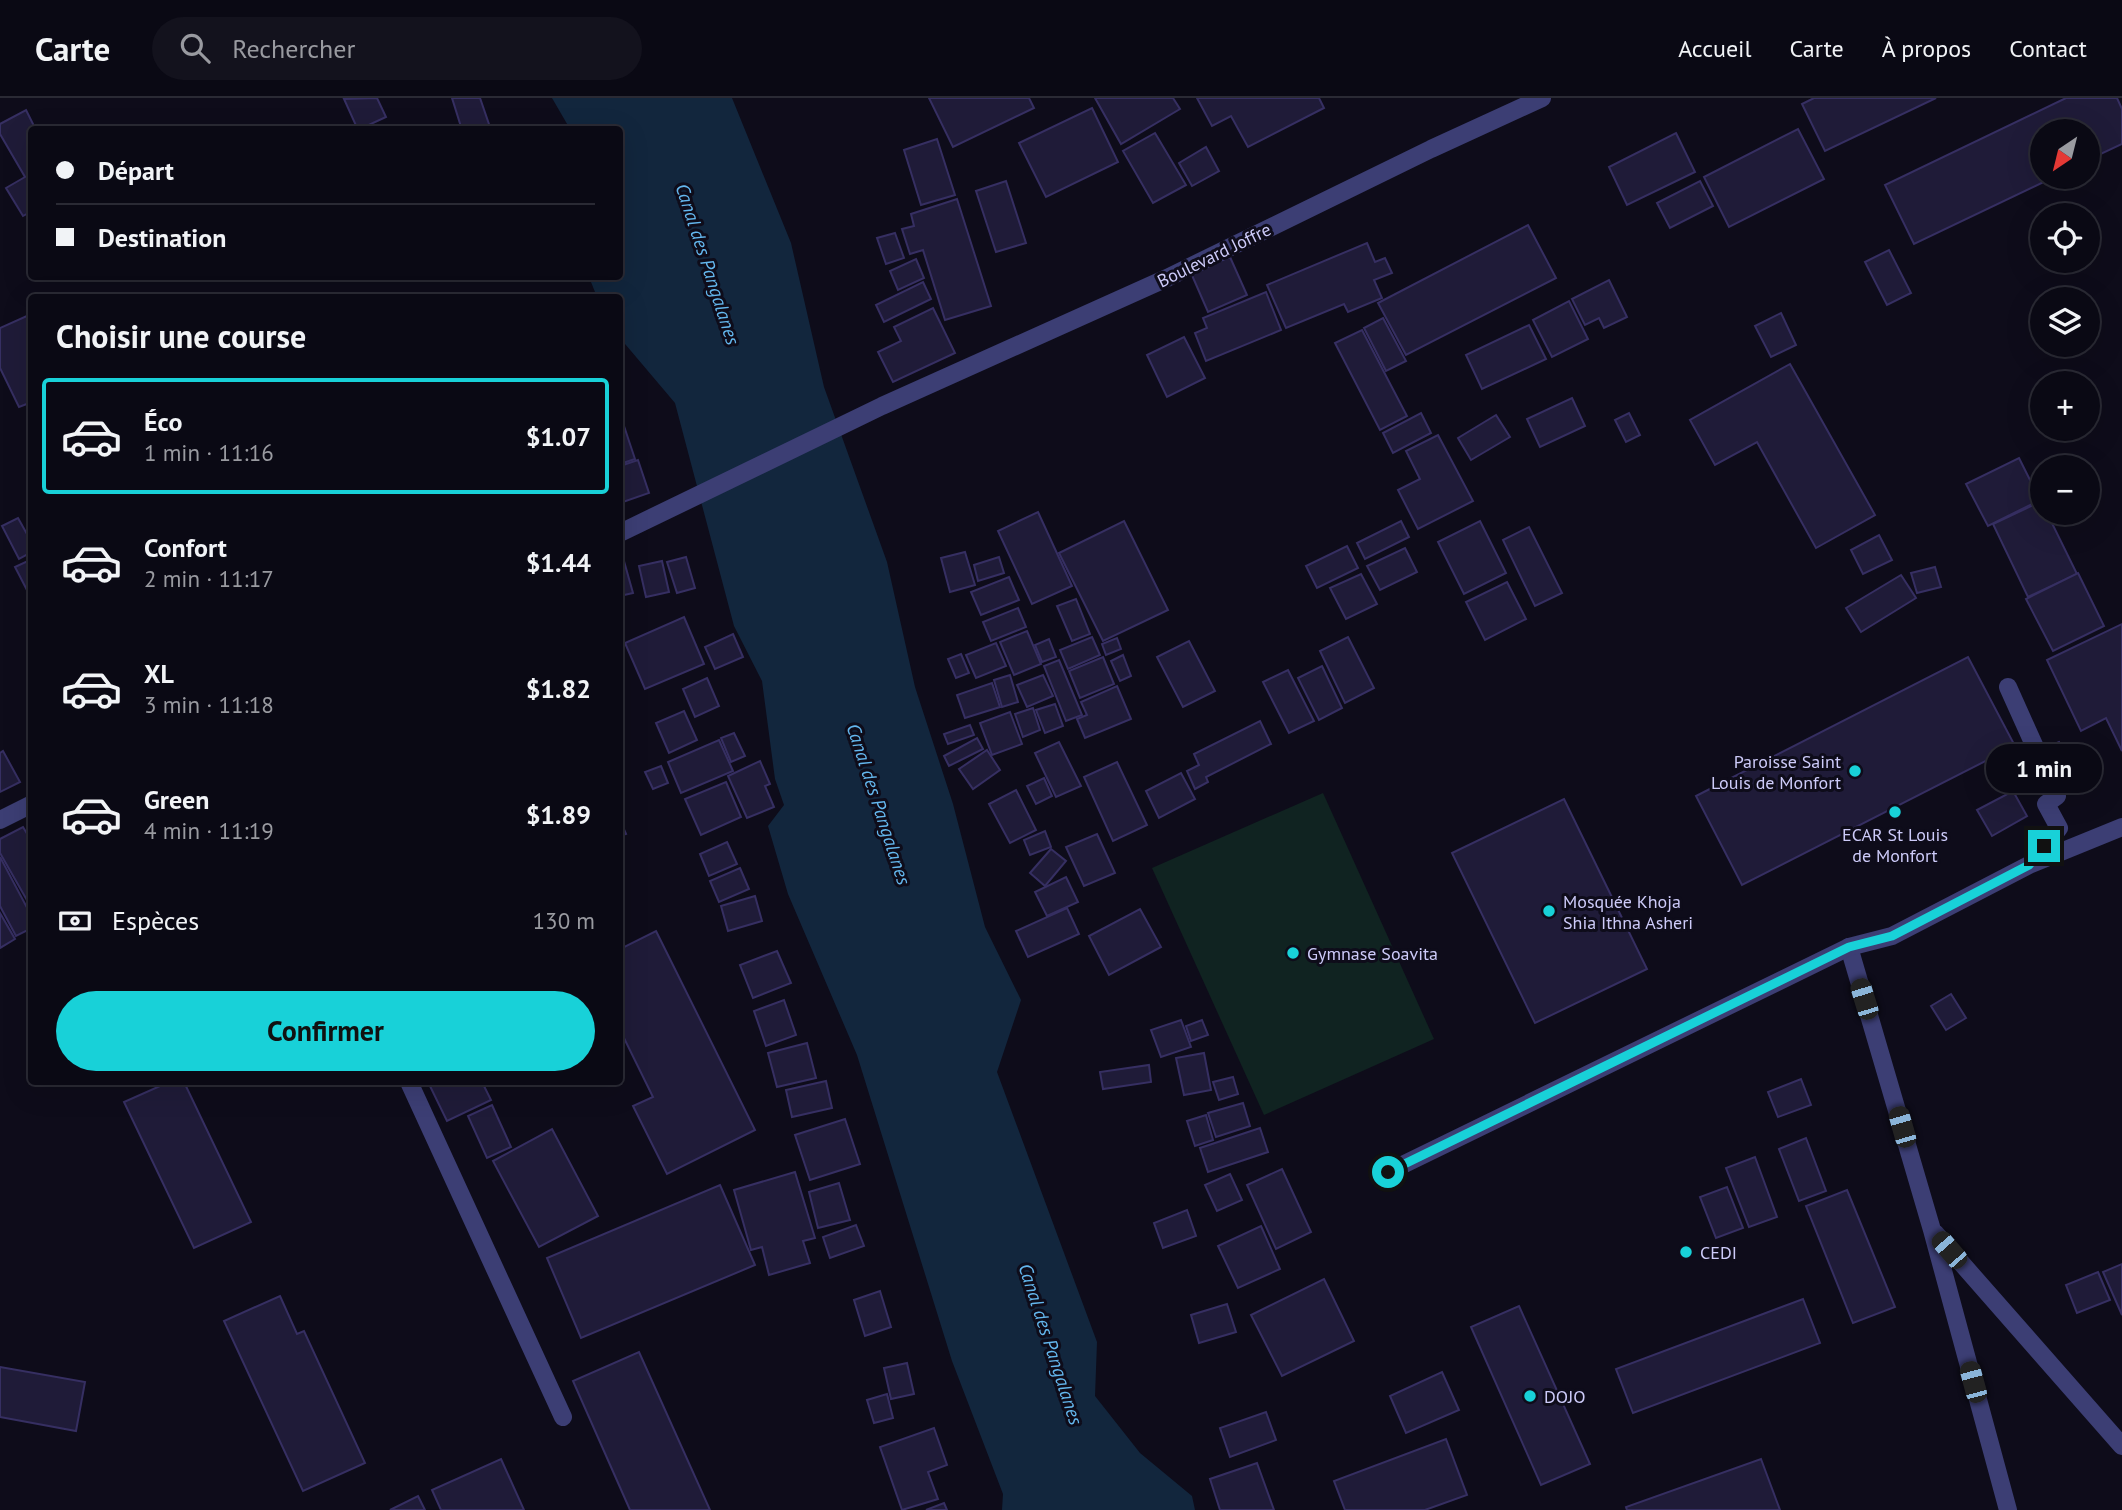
<!DOCTYPE html>
<html lang="fr">
<meta charset="utf-8">
<style>
:root{--surface:#0a0914;--page:#13121d;--text:#f1f3f6;--muted:#999aa0;--line:#2a2a34;--accent:#18d1d8}
body{margin:0;font-family:"PT Sans",sans-serif;background:var(--page);color:var(--text);height:100vh;display:flex;flex-direction:column;font-size:26px;white-space:nowrap}
*{box-sizing:border-box;margin:0}
p{font-size:23px;color:var(--muted)}
.icon{flex:none;width:38px;height:38px;fill:none;stroke:currentColor;stroke-width:2;stroke-linecap:round;stroke-linejoin:round}
.map{position:relative;flex:1;overflow:hidden}
.panel{position:absolute;left:28px;top:196px;width:595px;height:791px;display:flex;flex-direction:column;background:var(--surface);border-radius:7px;box-shadow:0 7px 28px #0002,0 0 0 2px var(--line)}
.panel>*{flex:none}
.banner{position:absolute;left:28px;top:28px;width:595px;height:154px;border-radius:7px;box-shadow:0 7px 28px #0002,0 0 0 2px var(--line);display:grid;align-content:center;height:154px;padding:0 28px;background:var(--surface)}
.needle{width:46px;rotate:215deg}
.tools{position:absolute;left:2030px;top:21px;display:grid;gap:14px}
.tools a{display:grid;place-items:center;width:70px;height:70px;border-radius:50%;background:var(--surface);box-shadow:0 7px 28px #0002,0 0 0 2px var(--line);font-size:35px}
.end{position:absolute;width:32px;height:32px;margin:-16px;border:9px solid #18d1d8;background:#111;box-shadow:0 0 0 4px #111}
.from{border-radius:50%}
.bubble{position:absolute;height:49px;border-radius:24px;background:var(--surface);box-shadow:0 7px 28px #0002,0 0 0 2px var(--line);font-size:23px;font-weight:700;line-height:49px;text-align:center}
.car{position:absolute;width:21px;height:42px;margin:-21px -10px;border-radius:9px;box-shadow:0 0 5px 2px #0007;background:linear-gradient(#222 24%,#8ab4d8 0 40%,#222 0 76%,#8ab4d8 0 86%,#222 0)}
.banner b{display:flex;align-items:center;gap:24px;height:66px;font-size:26px}
.banner b+b{border-top:2px solid var(--line)}
.banner i{width:18px;height:18px;background:var(--text)}
ul{padding:0;list-style:none}
li{display:flex;align-items:center;gap:21px;height:116px;margin:0 14px 10px;padding:0 14px;border:4px solid transparent;border-radius:7px}
li div{flex:1}
li b{display:block;font-size:26px}
li em{font-style:normal;font-weight:700}
li.current{border-color:var(--accent)}
li>.icon{width:63px;height:63px;stroke-width:1.5}
h2{padding:0 28px;font-size:32px;line-height:84px}
.pay{display:flex;align-items:center;gap:18px;height:77px;padding:0 28px;font-size:26px}
.pay p{margin-inline-start:auto}
.primary-button{display:flex;gap:14px;margin-top:auto;padding:14px 28px}
.primary-button a{flex:1;height:80px;border-radius:42px;background:var(--accent);color:#111;font-size:28px;font-weight:700;line-height:80px;text-align:center}
header{display:flex;align-items:center;gap:42px;box-sizing:border-box;height:98px;padding:0 35px;background:var(--surface);border-bottom:2px solid var(--line)}
header strong{font-size:33px}
nav{display:flex;gap:38px;margin-inline-start:auto;font-size:24px}
.search{width:490px;height:63px;background:var(--page);display:flex;align-items:center;gap:18px;box-sizing:border-box;padding:0 24px;border-radius:38px;color:var(--muted);font-size:26px}
.map>svg:first-child{display:block}
</style>
<header>
<strong>Carte</strong>
<div class="search"><svg class="icon" aria-label="search" viewBox="0 0 24 24"><circle cx="10" cy="10" r="6"/><path d="M15 15l6 6"/></svg>Rechercher</div>
<nav><a>Accueil</a><a>Carte</a><a>À propos</a><a>Contact</a></nav>
</header>
<div class="map">
<svg width="2122" height="1412" viewBox="0 0 2122 1412">
<rect width="100%" height="100%" fill="#0e0c1a"/>
<path fill="#102321" d="M1323,695L1434,941L1264,1017L1152,770Z"/>
<path fill="#12263d" d="M552,0H732L791,145L824,289L887,464L915,589L953,706L985,829L1021,902L997,974L1097,1244L1095,1298L1140,1355L1192,1398L1195,1412H1002L1003,1396L952,1263L857,957L788,796L768,728L784,707L775,681L762,583L734,528L675,305L620,240V200L597,199L589,179L620,178V32L570,31Z"/>
<g fill="#1f1b38" stroke="#362f62" stroke-width="2">
<path d="M377,0L386,19L358,32L344,1Z"/>
<path d="M452,0H480L491,32H462Z"/>
<path d="M929,0H1029L1034,10L953,49Z"/>
<path d="M1095,0H1173L1180,11L1121,46Z"/>
<path d="M1197,0H1319L1324,10L1248,49L1231,18L1212,28Z"/>
<path d="M1814,0H1936L1825,53L1802,6Z"/>
<path d="M2066,0H2117L2122,11V46L2088,62V33H2042V79H2054L1914,146L1885,87Z"/>
<path d="M1092,10L1118,64L1046,99L1019,45Z"/>
<path d="M26,12L36,32H32V113L23,118L6,90L25,79L0,36V26Z"/>
<path d="M1798,31L1824,81L1729,129L1704,79Z"/>
<path d="M1155,35L1186,87L1153,105L1123,53Z"/>
<path d="M1676,35L1695,74L1627,107L1609,69Z"/>
<path d="M937,41L955,97L921,107L904,52Z"/>
<path d="M1206,49L1219,73L1192,88L1179,65Z"/>
<path d="M1006,83L1026,145L996,154L976,93Z"/>
<path d="M1700,83L1713,108L1670,130L1657,105Z"/>
<path d="M957,101L991,208L945,222L923,152L910,156L902,131L914,128L911,116Z"/>
<path d="M1528,127L1556,180L1406,257L1378,205Z"/>
<path d="M895,135L904,160L886,166L877,140Z"/>
<path d="M1367,145L1375,164L1385,160L1392,175L1374,182L1382,200L1348,214L1344,206L1286,230L1267,187Z"/>
<path d="M1889,152L1911,195L1887,207L1865,164Z"/>
<path d="M1230,159L1247,197L1208,214L1191,175Z"/>
<path d="M916,161L924,180L898,192L890,173Z"/>
<path d="M1609,182L1627,219L1604,230L1599,220L1585,227L1572,201Z"/>
<path d="M923,184L931,201L884,224L876,207Z"/>
<path d="M1266,194L1281,232L1206,263L1195,235L1207,230L1203,220Z"/>
<path d="M1569,203L1588,241L1552,259L1533,222Z"/>
<path d="M933,210L955,255L893,284L878,254L901,243L894,229Z"/>
<path d="M1781,215L1796,247L1771,259L1755,228Z"/>
<path d="M29,217L32,222V304L19,309L0,270V230Z"/>
<path d="M1383,220L1406,263L1386,273L1364,230Z"/>
<path d="M1529,227L1546,261L1482,291L1466,257Z"/>
<path d="M1362,232L1407,318L1380,332L1335,245Z"/>
<path d="M1184,239L1205,280L1167,299L1147,257Z"/>
<path d="M1790,266L1875,417L1816,450L1757,344L1715,367L1690,322Z"/>
<path d="M1572,300L1585,328L1540,349L1527,321Z"/>
<path d="M1421,315L1431,335L1393,355L1383,335Z"/>
<path d="M1629,315L1640,337L1626,344L1615,322Z"/>
<path d="M1496,317L1510,339L1471,362L1458,340Z"/>
<path d="M621,319L635,361L620,366V320Z"/>
<path d="M1438,337L1473,403L1418,431L1398,392L1420,381L1406,353Z"/>
<path d="M2019,360L2040,402L1988,428L1966,386Z"/>
<path d="M638,362L649,395L623,404L620,394V368Z"/>
<path d="M2042,403V415H2047L2077,476L2028,499L1993,426Z"/>
<path d="M1038,414L1072,488L1032,506L998,433Z"/>
<path d="M18,420L32,445V454L19,461L2,428Z"/>
<path d="M1124,423L1168,512L1103,543L1059,455Z"/>
<path d="M1401,423L1409,439L1365,461L1357,445Z"/>
<path d="M1480,423L1506,475L1464,496L1438,444Z"/>
<path d="M1529,429L1562,495L1535,508L1503,442Z"/>
<path d="M1879,437L1892,462L1863,476L1851,452Z"/>
<path d="M1347,448L1358,470L1317,490L1306,468Z"/>
<path d="M1405,450L1417,474L1380,492L1367,468Z"/>
<path d="M965,454L975,487L950,494L941,460Z"/>
<path d="M620,456H622L633,495L620,498Z"/>
<path d="M686,459L695,490L677,495L667,464Z"/>
<path d="M999,459L1004,475L978,483L974,467Z"/>
<path d="M32,461V495L29,496L15,469Z"/>
<path d="M662,463L669,494L646,499L639,468Z"/>
<path d="M1935,469L1941,489L1917,495L1911,475Z"/>
<path d="M2078,475L2104,528L2053,553L2026,501Z"/>
<path d="M1361,476L1377,506L1346,521L1330,490Z"/>
<path d="M1901,477L1916,500L1861,534L1846,510Z"/>
<path d="M1009,479L1019,502L981,517L971,494Z"/>
<path d="M1507,484L1526,521L1485,542L1466,504Z"/>
<path d="M1076,501L1090,536L1072,543L1057,508Z"/>
<path d="M1018,510L1026,529L991,543L983,524Z"/>
<path d="M684,519L704,566L645,591L625,545Z"/>
<path d="M2122,526V653L2106,620L2081,633L2047,562Z"/>
<path d="M1027,533L1041,566L1014,577L1000,544Z"/>
<path d="M733,536L743,559L715,571L705,549Z"/>
<path d="M1092,539L1100,557L1068,571L1060,552Z"/>
<path d="M1348,539L1374,590L1345,605L1320,553Z"/>
<path d="M1117,540L1121,551L1106,557L1102,546Z"/>
<path d="M1049,541L1056,559L1042,564L1035,547Z"/>
<path d="M1189,543L1215,593L1183,609L1157,559Z"/>
<path d="M996,545L1006,568L976,580L966,557Z"/>
<path d="M961,556L969,575L956,580L948,561Z"/>
<path d="M1123,557L1131,578L1120,583L1111,563Z"/>
<path d="M1103,559L1114,586L1080,600L1069,573Z"/>
<path d="M1968,559L2015,648L1742,787L1696,698Z"/>
<path d="M1059,562L1082,617L1066,623L1044,568Z"/>
<path d="M1322,568L1342,610L1319,622L1298,580Z"/>
<path d="M1288,572L1314,623L1289,635L1263,584Z"/>
<path d="M1010,577L1018,604L1002,609L994,582Z"/>
<path d="M1043,577L1053,598L1027,609L1017,587Z"/>
<path d="M707,580L719,608L695,619L683,591Z"/>
<path d="M992,585L1000,609L965,620L957,597Z"/>
<path d="M1117,588L1131,621L1085,640L1077,621L1087,617L1081,604Z"/>
<path d="M1055,606L1063,628L1045,635L1036,612Z"/>
<path d="M1033,610L1040,632L1023,639L1015,616Z"/>
<path d="M684,613L697,642L669,655L656,625Z"/>
<path d="M1010,614L1022,646L992,657L980,625Z"/>
<path d="M1260,623L1271,646L1206,679L1208,684L1195,691L1187,673L1199,667L1194,656Z"/>
<path d="M970,627L974,637L948,646L944,636Z"/>
<path d="M734,635L745,658L731,664L721,640Z"/>
<path d="M977,640L983,651L949,668L944,658Z"/>
<path d="M719,642L733,673L681,695L668,664Z"/>
<path d="M1059,644L1081,688L1056,699L1035,655Z"/>
<path d="M2059,644L2073,677L2053,686L2039,652Z"/>
<path d="M987,652L1000,672L973,691L959,671Z"/>
<path d="M3,653L20,684L0,694V655Z"/>
<path d="M760,663L770,686L765,688L774,709L747,720L728,678Z"/>
<path d="M1117,664L1147,727L1113,743L1084,679Z"/>
<path d="M661,668L668,685L653,691L645,674Z"/>
<path d="M1181,675L1195,701L1159,720L1146,693Z"/>
<path d="M1044,680L1052,698L1036,706L1027,688Z"/>
<path d="M726,684L741,719L701,737L685,701Z"/>
<path d="M1016,692L1036,732L1010,745L989,706Z"/>
<path d="M2013,693L2027,718L1992,738L1977,712Z"/>
<path d="M1564,701L1647,871L1535,925L1452,755Z"/>
<path d="M620,722L626,736L620,738Z"/>
<path d="M23,729L32,744V811L0,755V741Z"/>
<path d="M1045,733L1051,749L1030,757L1024,742Z"/>
<path d="M1097,736L1115,775L1084,788L1066,749Z"/>
<path d="M727,744L737,766L709,778L700,756Z"/>
<path d="M1051,751L1066,763L1045,788L1030,775Z"/>
<path d="M0,759L32,819V830L16,838L0,808Z"/>
<path d="M740,770L749,791L719,804L710,783Z"/>
<path d="M1066,779L1078,804L1047,818L1035,794Z"/>
<path d="M755,798L762,823L728,833L721,808Z"/>
<path d="M1067,810L1079,836L1028,859L1016,833Z"/>
<path d="M1140,811L1161,849L1109,877L1089,838Z"/>
<path d="M0,815L15,841L0,850Z"/>
<path d="M656,833L755,1032L667,1076L633,1008L653,999L620,932V851Z"/>
<path d="M777,853L791,885L753,900L740,867Z"/>
<path d="M1951,896L1966,920L1946,932L1931,908Z"/>
<path d="M784,902L796,937L766,948L754,913Z"/>
<path d="M1181,922L1191,949L1161,959L1151,932Z"/>
<path d="M1202,922L1208,937L1191,943L1186,928Z"/>
<path d="M807,945L816,980L777,989L768,955Z"/>
<path d="M1204,955L1211,992L1184,997L1176,960Z"/>
<path d="M1149,967L1151,984L1103,991L1100,974Z"/>
<path d="M1233,979L1238,996L1219,1002L1213,984Z"/>
<path d="M1801,981L1811,1007L1778,1019L1768,994Z"/>
<path d="M826,983L832,1010L792,1019L786,992Z"/>
<path d="M169,984H184L251,1124L194,1150L124,1004Z"/>
<path d="M428,984H482L491,1002L447,1023Z"/>
<path d="M1243,1005L1250,1028L1216,1039L1208,1015Z"/>
<path d="M492,1007L511,1049L487,1060L468,1018Z"/>
<path d="M1206,1017L1213,1042L1195,1048L1187,1023Z"/>
<path d="M845,1021L860,1066L810,1082L795,1037Z"/>
<path d="M1260,1030L1268,1054L1208,1074L1200,1050Z"/>
<path d="M552,1031L598,1118L539,1149L493,1063Z"/>
<path d="M1806,1040L1826,1093L1799,1103L1779,1051Z"/>
<path d="M1755,1059L1777,1119L1749,1129L1726,1070Z"/>
<path d="M1282,1071L1311,1134L1276,1151L1247,1087Z"/>
<path d="M795,1074L815,1140L803,1143L810,1165L769,1177L762,1149L751,1152L734,1092Z"/>
<path d="M1230,1076L1242,1102L1217,1113L1205,1087Z"/>
<path d="M839,1085L850,1122L818,1130L809,1094Z"/>
<path d="M720,1087L755,1167L581,1240L547,1160Z"/>
<path d="M1727,1089L1743,1130L1716,1140L1700,1099Z"/>
<path d="M1847,1092L1895,1209L1853,1225L1806,1108Z"/>
<path d="M1187,1112L1196,1138L1163,1150L1154,1125Z"/>
<path d="M856,1127L864,1148L830,1160L823,1139Z"/>
<path d="M1261,1128L1280,1171L1238,1190L1218,1148Z"/>
<path d="M2122,1166V1217L2103,1174Z"/>
<path d="M2098,1174L2110,1202L2077,1215L2066,1187Z"/>
<path d="M1324,1181L1354,1243L1282,1278L1251,1217Z"/>
<path d="M880,1193L891,1229L865,1238L854,1202Z"/>
<path d="M280,1198L297,1236L304,1233L365,1365L303,1393L224,1223Z"/>
<path d="M1803,1201L1820,1245L1633,1315L1616,1271Z"/>
<path d="M1227,1206L1236,1234L1199,1245L1191,1217Z"/>
<path d="M1519,1208L1590,1366L1541,1387L1471,1229Z"/>
<path d="M639,1254L710,1412H630L573,1283Z"/>
<path d="M907,1265L914,1296L891,1301L884,1270Z"/>
<path d="M0,1269L85,1284L76,1333L0,1319Z"/>
<path d="M1442,1274L1459,1312L1406,1335L1390,1298Z"/>
<path d="M887,1296L893,1320L874,1325L867,1302Z"/>
<path d="M1266,1314L1276,1342L1230,1359L1220,1330Z"/>
<path d="M934,1330L947,1367L928,1374L938,1401L902,1412L880,1349Z"/>
<path d="M1446,1341L1467,1397L1425,1412H1345L1334,1383Z"/>
<path d="M501,1361L524,1412H441L432,1392Z"/>
<path d="M1761,1361L1780,1412H1627L1626,1409Z"/>
<path d="M1257,1365L1274,1412H1220L1210,1381Z"/>
<path d="M418,1398L425,1412H390Z"/>
<path d="M944,1405L947,1412H926Z"/>
</g>
<g fill="none" stroke-linecap="round" stroke-linejoin="round">
<path stroke="#3c3e74" stroke-width="18" d="M409,984L563,1319"/>
<g stroke="#3c3e74" stroke-width="18">
<path d="M620,435L882,308L1167,180L1431,51L1542,0"/>
<path d="M2008,589L2057,698L2046,706L2059,730L2032,765"/>
<path d="M0,722L32,706"/>
<path d="M1849,849L1932,1132L2008,1412"/>
<path d="M1388,1074L1849,849L1892,838L2029,767L2122,729"/>
<path d="M1935,1135L2122,1348"/>
</g>
</g>
<g fill="none" stroke-linecap="round" stroke-linejoin="round">
<path stroke="#18d1d8" stroke-width="9" d="M1388,1074L1849,849L1892,838L2029,767L2044,748"/>
</g>
<g fill="#18d1d8" stroke="#0e0c1a" stroke-width="2.5">
<circle cx="1855" cy="673" r="7"/>
<circle cx="1895" cy="714" r="7"/>
<circle cx="1549" cy="813" r="7"/>
<circle cx="1293" cy="855" r="7"/>
<circle cx="1686" cy="1154" r="7"/>
<circle cx="1530" cy="1298" r="7"/>
</g>
<g text-anchor="middle" dominant-baseline="central" stroke-width="6" stroke-linejoin="round" paint-order="stroke">
<g font-size="18" fill="#cdcbf9" stroke="#0e0c1a">
<text transform="translate(1214 157) rotate(-26)">Boulevard Joffre</text>
</g>
<g font-size="18" fill="#cdcbf9" stroke="#0e0c1a" text-anchor="start">
<text x="1841" y="663" text-anchor="end">Paroisse Saint<tspan x="1841" dy="21">Louis de Monfort</tspan></text>
<text x="1895" y="736" text-anchor="middle">ECAR St Louis<tspan x="1895" dy="21">de Monfort</tspan></text>
<text x="1563" y="803">Mosquée Khoja<tspan x="1563" dy="21">Shia Ithna Asheri</tspan></text>
<text x="1307" y="855">Gymnase Soavita</text>
<text x="1700" y="1154">CEDI</text>
<text x="1544" y="1298">DOJO</text>
</g>
<g font-size="19" font-style="italic" fill="#64b7ee" stroke="#0e0c1a">
<text transform="translate(708 166) rotate(72)">Canal des Pangalanes</text>
<text transform="translate(879 706) rotate(72)">Canal des Pangalanes</text>
<text transform="translate(1051 1246) rotate(72)">Canal des Pangalanes</text>
</g>
</g>
</svg>
<div class="tools">
<a><svg class="needle" viewBox="-14 -14 28 28"><path d="M0-13l5 13h-10z" fill="#e53935"/><path d="M0 13l5-13h-10z" fill="#999aa0"/></svg></a>
<a><svg class="icon" aria-label="locate" viewBox="0 0 24 24"><circle cx="12" cy="12" r="6"/><path d="M12 2v4M12 18v4M2 12h4M18 12h4"/></svg></a>
<a><svg class="icon" aria-label="layers" viewBox="0 0 24 24"><path d="M12 4l9 5-9 5-9-5zM3 14l9 5 9-5"/></svg></a>
<a>+</a>
<a>−</a>
</div>
<i class="end from" style="left:1388px;top:1074px"></i>
<i class="end" style="left:2044px;top:748px"></i>
<div class="bubble" style="left:1986px;top:646px;width:116px">1 min</div>
<i class="car" style="left:1864px;top:901px;rotate:343deg"></i>
<i class="car" style="left:1902px;top:1029px;rotate:344deg"></i>
<i class="car" style="left:1949px;top:1152px;rotate:319deg"></i>
<i class="car" style="left:1973px;top:1284px;rotate:345deg"></i>
<div class="banner">
<b><i class="from"></i>Départ</b>
<b><i></i>Destination</b>
</div>
<section class="panel">
<h2>Choisir une course</h2>
<ul>
<li class="current"><svg class="icon" aria-label="car" viewBox="0 0 24 24"><path d="M5 17H2v-5l4-1 3-4h7l3 4 3 1v5h-3M9 17h6M6 11h13"/><circle cx="7" cy="17" r="2"/><circle cx="17" cy="17" r="2"/></svg><div><b>Éco</b><p>1 min · 11:16</p></div><em>$1.07</em></li>
<li><svg class="icon" aria-label="car" viewBox="0 0 24 24"><path d="M5 17H2v-5l4-1 3-4h7l3 4 3 1v5h-3M9 17h6M6 11h13"/><circle cx="7" cy="17" r="2"/><circle cx="17" cy="17" r="2"/></svg><div><b>Confort</b><p>2 min · 11:17</p></div><em>$1.44</em></li>
<li><svg class="icon" aria-label="car" viewBox="0 0 24 24"><path d="M5 17H2v-5l4-1 3-4h7l3 4 3 1v5h-3M9 17h6M6 11h13"/><circle cx="7" cy="17" r="2"/><circle cx="17" cy="17" r="2"/></svg><div><b>XL</b><p>3 min · 11:18</p></div><em>$1.82</em></li>
<li><svg class="icon" aria-label="car" viewBox="0 0 24 24"><path d="M5 17H2v-5l4-1 3-4h7l3 4 3 1v5h-3M9 17h6M6 11h13"/><circle cx="7" cy="17" r="2"/><circle cx="17" cy="17" r="2"/></svg><div><b>Green</b><p>4 min · 11:19</p></div><em>$1.89</em></li>
</ul>
<div class="pay"><svg class="icon" aria-label="cash" viewBox="0 0 24 24"><path d="M3 7h18v10H3z"/><circle cx="12" cy="12" r="2"/></svg>Espèces<p>130 m</p></div>
<div class="primary-button"><a>Confirmer</a></div>
</section>
</div>
